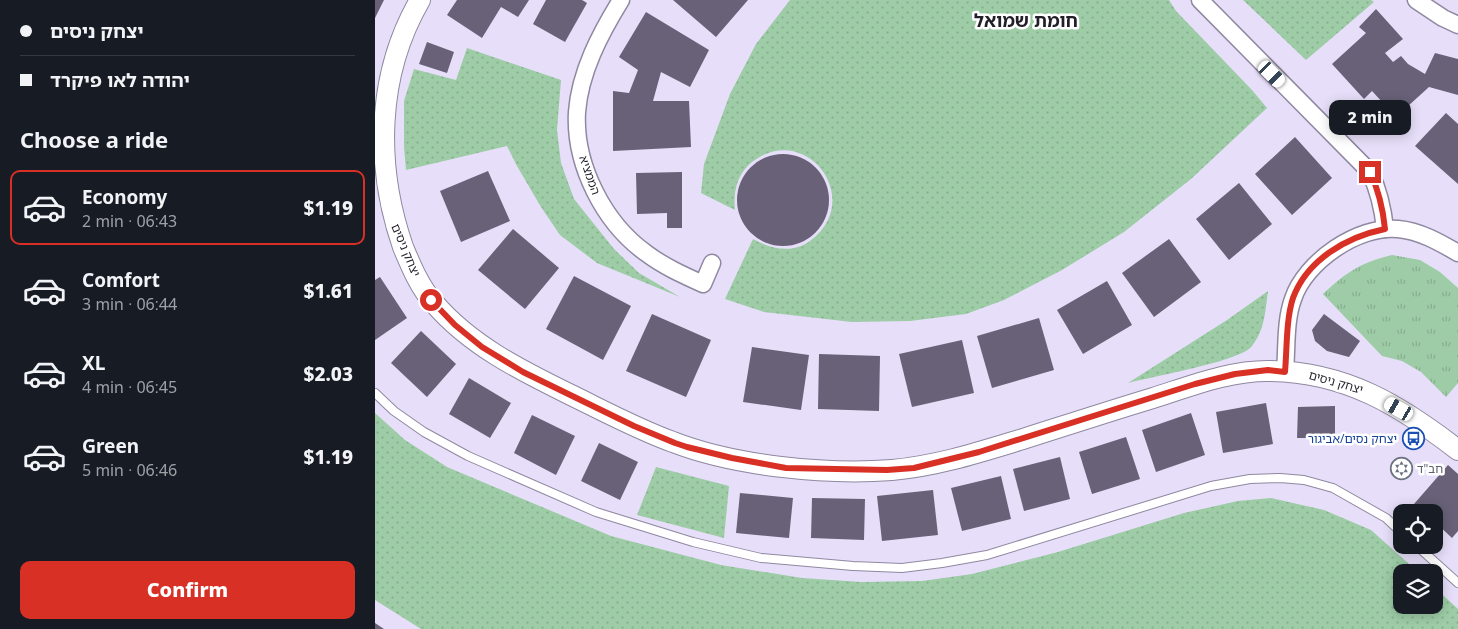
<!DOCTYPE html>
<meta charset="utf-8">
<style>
:root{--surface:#171b24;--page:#242831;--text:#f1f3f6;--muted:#9ea1a6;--line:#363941;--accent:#d93025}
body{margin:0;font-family:Georgia,"Noto Sans Hebrew",serif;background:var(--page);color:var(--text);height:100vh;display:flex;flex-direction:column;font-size:19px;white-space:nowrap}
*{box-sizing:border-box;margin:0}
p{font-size:16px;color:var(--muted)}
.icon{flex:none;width:28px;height:28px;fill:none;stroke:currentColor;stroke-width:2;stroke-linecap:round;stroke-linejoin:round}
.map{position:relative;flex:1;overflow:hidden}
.panel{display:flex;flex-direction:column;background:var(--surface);width:375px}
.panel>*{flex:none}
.top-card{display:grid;align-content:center;height:110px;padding:0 20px;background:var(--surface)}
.buttons{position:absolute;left:1018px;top:504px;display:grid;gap:10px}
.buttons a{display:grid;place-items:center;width:50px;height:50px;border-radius:10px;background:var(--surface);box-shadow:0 2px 12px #0003;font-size:25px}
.end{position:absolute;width:22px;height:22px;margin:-11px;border:6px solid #d93025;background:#fff;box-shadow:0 0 0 2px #fff}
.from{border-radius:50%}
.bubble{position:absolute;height:35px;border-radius:10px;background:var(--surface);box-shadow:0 2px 12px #0003;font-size:16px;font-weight:800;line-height:35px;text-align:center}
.car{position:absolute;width:15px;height:30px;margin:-15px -8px;border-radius:6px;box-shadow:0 0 4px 1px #0007;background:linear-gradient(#fff 24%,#345 0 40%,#fff 0 76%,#345 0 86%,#fff 0)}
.top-card b{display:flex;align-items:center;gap:18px;height:48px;font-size:19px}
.top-card b+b{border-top:1px solid var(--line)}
.top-card i{width:12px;height:12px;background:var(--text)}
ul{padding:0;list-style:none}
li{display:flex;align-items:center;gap:15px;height:75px;margin:0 10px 8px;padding:0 10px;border:2px solid transparent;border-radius:10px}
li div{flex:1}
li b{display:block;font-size:19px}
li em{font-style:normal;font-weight:800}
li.active{border-color:var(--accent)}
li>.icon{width:45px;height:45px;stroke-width:1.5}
h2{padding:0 20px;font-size:22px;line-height:60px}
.cta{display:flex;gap:10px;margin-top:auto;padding:10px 20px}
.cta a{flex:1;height:58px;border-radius:10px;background:var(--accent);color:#fff;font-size:20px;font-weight:800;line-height:58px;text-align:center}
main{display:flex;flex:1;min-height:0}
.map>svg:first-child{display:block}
</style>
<main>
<section class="panel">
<div class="top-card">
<b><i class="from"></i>יצחק ניסים</b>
<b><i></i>יהודה לאו פיקרד</b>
</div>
<h2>Choose a ride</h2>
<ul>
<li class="active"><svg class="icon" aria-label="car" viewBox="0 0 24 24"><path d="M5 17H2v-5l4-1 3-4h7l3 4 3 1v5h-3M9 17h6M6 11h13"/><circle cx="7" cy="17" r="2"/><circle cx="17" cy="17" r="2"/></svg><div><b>Economy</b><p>2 min · 06:43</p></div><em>$1.19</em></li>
<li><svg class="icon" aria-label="car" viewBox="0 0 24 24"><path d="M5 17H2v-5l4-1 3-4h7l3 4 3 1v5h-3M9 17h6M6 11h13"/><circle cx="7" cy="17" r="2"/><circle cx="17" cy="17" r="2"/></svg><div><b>Comfort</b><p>3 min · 06:44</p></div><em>$1.61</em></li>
<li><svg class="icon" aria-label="car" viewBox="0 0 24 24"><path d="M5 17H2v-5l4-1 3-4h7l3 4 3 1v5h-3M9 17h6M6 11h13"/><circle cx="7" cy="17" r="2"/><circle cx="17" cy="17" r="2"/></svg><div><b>XL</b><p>4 min · 06:45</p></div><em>$2.03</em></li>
<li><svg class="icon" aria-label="car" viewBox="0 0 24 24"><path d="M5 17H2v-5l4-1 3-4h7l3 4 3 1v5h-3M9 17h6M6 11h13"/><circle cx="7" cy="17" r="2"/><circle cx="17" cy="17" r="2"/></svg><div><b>Green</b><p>5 min · 06:46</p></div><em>$1.19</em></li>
</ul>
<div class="cta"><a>Confirm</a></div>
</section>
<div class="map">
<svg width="1083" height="629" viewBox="0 0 1083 629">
<defs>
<pattern id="grass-tufts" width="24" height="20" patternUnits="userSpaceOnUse" patternTransform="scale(1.25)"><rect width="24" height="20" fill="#9dcca6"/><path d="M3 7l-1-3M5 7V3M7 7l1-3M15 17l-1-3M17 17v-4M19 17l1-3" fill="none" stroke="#87af8f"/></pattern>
<pattern id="park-dots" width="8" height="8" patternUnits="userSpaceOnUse" patternTransform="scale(1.25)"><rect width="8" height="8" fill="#9dcca6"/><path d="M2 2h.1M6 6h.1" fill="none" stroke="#87af8f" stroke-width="1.8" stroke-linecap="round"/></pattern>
</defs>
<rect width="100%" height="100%" fill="#e7dff9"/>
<path fill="url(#grass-tufts)" d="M1017,255L1045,260L1065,272L1083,288V383L1071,397L1046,372L1027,361L1007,356L948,294C973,271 985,263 1017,255Z"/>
<g fill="url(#park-dots)">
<path d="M415,0H794L801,11L877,90L892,108L816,179L749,232L687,270L629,300L591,314L535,321L477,322L389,312L350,299L378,239C396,249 417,254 435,241C491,200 431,120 377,162C362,174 358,192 360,210L326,193L329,164L355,94L381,44Z"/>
<path d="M868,0H996L999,2L931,60Z"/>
<path d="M92,48L186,80L182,130L186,163L199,199L239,249L264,273L305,297L222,263L185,235L166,207L142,166L132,146L31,170L29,147V101L39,69L81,80Z"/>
<path d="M893,291C890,312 890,329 877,346C867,361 775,377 753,383L852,320Z"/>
<path d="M0,413L30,440L72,467L236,536L346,565L427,578L486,582L547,581L597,574L683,552L809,513L863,501L896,498L949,510L996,530L1043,572H1026V605H1059V587L1083,609V629H46L0,600Z"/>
<path d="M281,467L354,486L349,538L262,515Z"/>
</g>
<g fill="#686178">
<path d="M0,0H9L0,18Z"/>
<path d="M82,0H154L143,17L126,7L107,38L72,15Z"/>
<path d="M171,0H207L212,3L190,42L158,24Z"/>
<path d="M298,0H373L341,37Z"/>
<path d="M1001,9L1028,39L1010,53L1018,62L1026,56L1033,64L1050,74L1060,53L1083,59V95L1054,87L1021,117L997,91L989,99L957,64L991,33L984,27Z"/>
<path d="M271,12L334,50L315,87L286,72L278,101H314L316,147L238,151V91L254,93L263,70L244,57Z"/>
<path d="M52,42L79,52L72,73L44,64Z"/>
<path d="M1071,113L1083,124V184L1040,146Z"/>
<path d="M920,137L957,178L917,215L880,174Z"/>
<circle cx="408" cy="200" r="46"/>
<path d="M113,171L135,221L86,242L65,191Z"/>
<path d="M307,172V228H292V213L262,214L261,173Z"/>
<path d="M864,183L897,224L854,260L821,219Z"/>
<path d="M138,229L184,268L150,309L103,270Z"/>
<path d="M794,239L826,282L779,317L747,273Z"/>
<path d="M199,276L256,306L228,360L171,329Z"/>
<path d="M5,277L32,318L0,340V280Z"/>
<path d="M732,281L757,325L708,354L682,310Z"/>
<path d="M277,314L336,340L311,397L251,371Z"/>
<path d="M949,314L985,341L974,357L952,351L940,341L937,330Z"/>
<path d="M664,318L679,370L617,388L602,336Z"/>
<path d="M46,331L81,364L52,397L16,363Z"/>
<path d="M587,340L599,393L537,407L524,354Z"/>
<path d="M377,347L434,355L426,410L368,402Z"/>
<path d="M444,354L505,356L504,411L443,409Z"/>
<path d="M94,378L136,403L115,438L74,414Z"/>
<path d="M891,403L898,444L848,453L841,412Z"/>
<path d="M960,406V438H922L923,407Z"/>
<path d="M816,413L830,455L781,472L767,430Z"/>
<path d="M157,415L200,436L181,475L139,453Z"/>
<path d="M751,437L765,479L717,494L704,452Z"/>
<path d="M224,443L263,462L245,500L206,481Z"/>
<path d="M685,457L695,499L649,511L638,469Z"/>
<path d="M1073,465L1083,474V531L1077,538L1059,521V512H1049L1039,504Z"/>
<path d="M626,476L636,519L587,531L576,488Z"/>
<path d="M558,490L563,535L507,541L502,496Z"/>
<path d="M365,493L418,498L414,538L361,533Z"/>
<path d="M437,498L490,499L489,540L436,538Z"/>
<path d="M0,623L9,629H0Z"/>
</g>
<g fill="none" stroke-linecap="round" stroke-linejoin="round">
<defs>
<g id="service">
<path d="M0,393L19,411L49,432L93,456L221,512L318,542L386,558L478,566L527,568L567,563L612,555L836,486L875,479L905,478L929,480L958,488L1011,518L1026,532"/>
<path d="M1041,545L1083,583"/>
</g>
<g id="minor">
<path d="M246,0C225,34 205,72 202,112C199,165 229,223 271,253C288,266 308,275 328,284L337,263"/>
<path d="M825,0L995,172C1004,191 1008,209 1010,229"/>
<path d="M1041,0L1068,18L1083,25"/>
<path d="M910,371C912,348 910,321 918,299C930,262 983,225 1023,229C1045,231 1064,242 1083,253"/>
</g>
<path id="tertiary" d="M45,0C1,76 0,166 28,247C36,266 45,288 59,303C95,345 145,370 194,394C229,411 262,429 298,442C360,466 451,475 517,470C562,466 605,452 648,439C692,425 735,411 778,398C816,386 856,370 896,371C971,372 1026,406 1083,450"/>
</defs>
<use href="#service" stroke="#8f88a0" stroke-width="10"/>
<use href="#minor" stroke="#8f88a0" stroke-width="19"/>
<use href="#tertiary" stroke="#8f88a0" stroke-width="22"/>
<use href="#service" stroke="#fff" stroke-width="8"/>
<use href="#minor" stroke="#fff" stroke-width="16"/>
<use href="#tertiary" stroke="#fff" stroke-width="20"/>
</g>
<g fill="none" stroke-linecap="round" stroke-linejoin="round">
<path stroke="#d93025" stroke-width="6" d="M56,300L80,325L107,347L148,372L259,426L300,443L312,447L357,458L411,468L512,470L539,468L604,452L820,384L860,374L893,370L910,372C912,349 911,319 918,298C932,260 971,237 1010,229C1008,209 1004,191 995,172"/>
</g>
<defs>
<symbol id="bus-ring" viewBox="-11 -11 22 22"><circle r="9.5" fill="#fff" stroke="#1a4fb4" stroke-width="1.5"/><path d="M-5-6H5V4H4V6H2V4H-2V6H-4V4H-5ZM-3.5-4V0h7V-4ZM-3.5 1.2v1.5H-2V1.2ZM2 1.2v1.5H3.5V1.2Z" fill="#1a4fb4"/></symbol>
<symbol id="synagogue-ring" viewBox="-11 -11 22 22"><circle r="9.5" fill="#fff" stroke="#6b7280" stroke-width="1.5"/><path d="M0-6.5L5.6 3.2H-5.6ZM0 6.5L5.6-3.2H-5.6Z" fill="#6b7280"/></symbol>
</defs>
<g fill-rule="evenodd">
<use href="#bus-ring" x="1026" y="426" width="25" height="25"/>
<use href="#synagogue-ring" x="1014" y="456" width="25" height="25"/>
</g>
<g text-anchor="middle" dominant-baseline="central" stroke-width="5" stroke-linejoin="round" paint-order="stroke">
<g font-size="12" fill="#221f28" stroke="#fff">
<text transform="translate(215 175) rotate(71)">הממציא</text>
<text transform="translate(31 250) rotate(67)">יצחק ניסים</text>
<text transform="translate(961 382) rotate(16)">יצחק ניסים</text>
</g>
<g font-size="12" fill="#164399" stroke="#fff" text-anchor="end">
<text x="1022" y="438">יצחק נסים/אביגור</text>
</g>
<g font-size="12" fill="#5b616d" stroke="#fff" text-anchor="start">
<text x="1042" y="468">חב"ד</text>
</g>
<g font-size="18" font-weight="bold" fill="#221f28" stroke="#fff">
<text x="651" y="20">חומת שמואל</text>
</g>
</g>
</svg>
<div class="buttons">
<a><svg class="icon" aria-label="locate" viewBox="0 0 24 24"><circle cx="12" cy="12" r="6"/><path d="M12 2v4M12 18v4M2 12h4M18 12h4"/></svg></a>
<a><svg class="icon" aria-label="layers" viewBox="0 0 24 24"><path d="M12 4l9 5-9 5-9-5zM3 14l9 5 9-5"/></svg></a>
</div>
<i class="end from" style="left:56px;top:300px"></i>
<i class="end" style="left:995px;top:172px"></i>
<div class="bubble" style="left:954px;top:100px;width:82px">2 min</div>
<i class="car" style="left:897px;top:74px;rotate:135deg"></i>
<i class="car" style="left:1024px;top:409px;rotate:300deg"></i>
</div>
</main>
